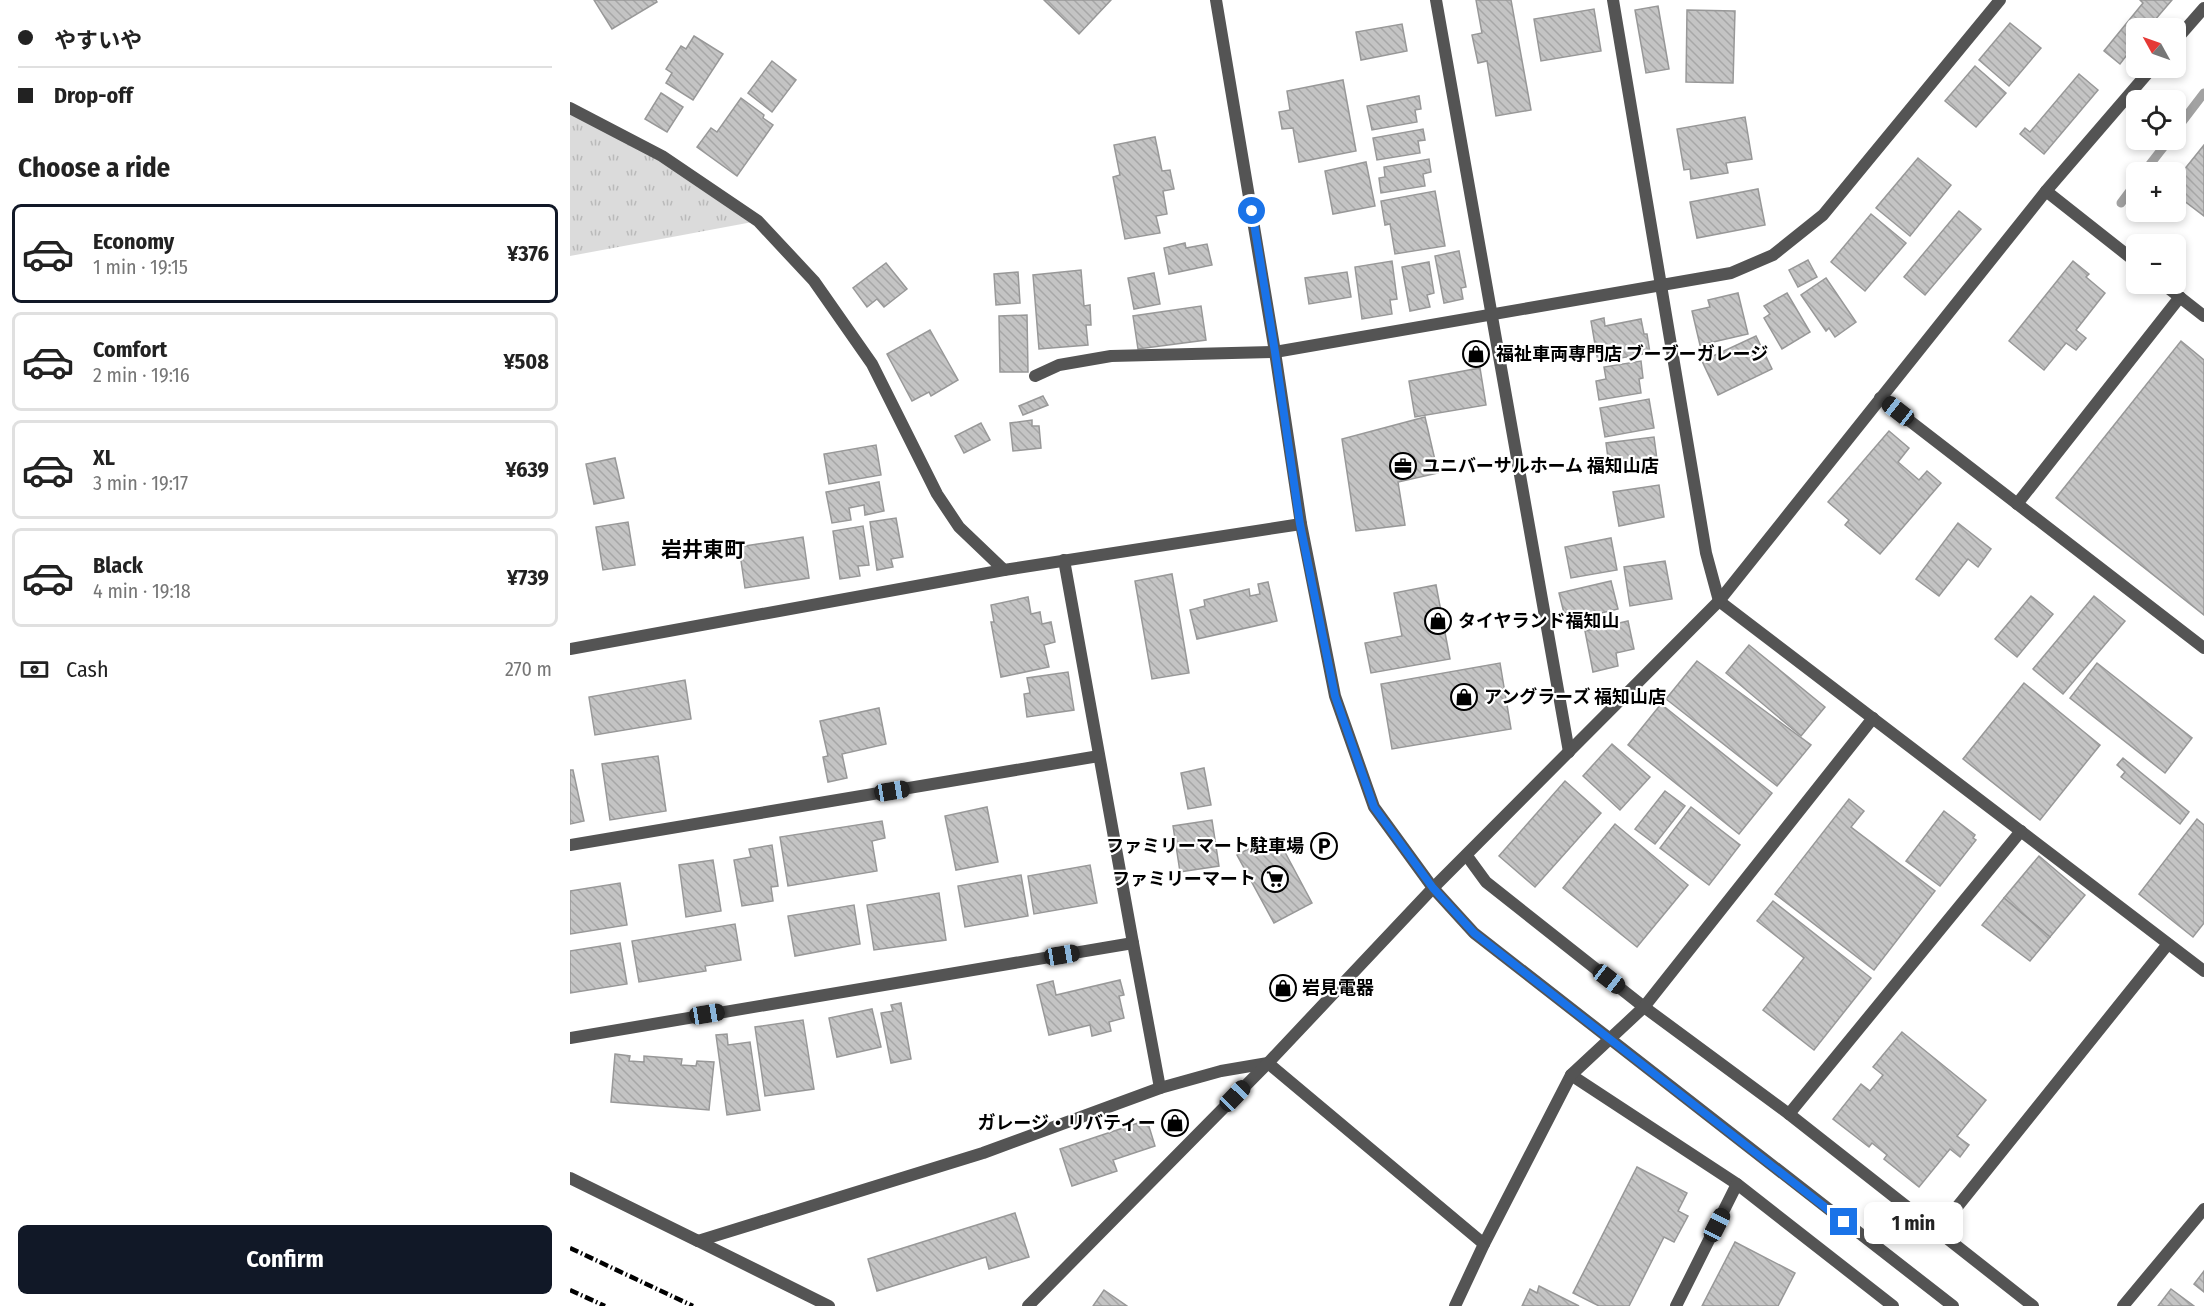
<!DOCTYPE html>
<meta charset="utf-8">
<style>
:root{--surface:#fff;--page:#f2f2f2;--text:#222;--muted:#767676;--line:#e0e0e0;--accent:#111827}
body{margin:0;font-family:"Fira Sans Condensed","Noto Sans JP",sans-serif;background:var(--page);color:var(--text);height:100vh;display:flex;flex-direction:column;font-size:22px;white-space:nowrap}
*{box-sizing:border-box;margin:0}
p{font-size:20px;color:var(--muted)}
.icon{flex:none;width:33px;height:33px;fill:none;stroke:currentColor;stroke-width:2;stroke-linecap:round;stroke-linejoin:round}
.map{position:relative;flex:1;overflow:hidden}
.drawer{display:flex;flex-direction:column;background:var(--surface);width:570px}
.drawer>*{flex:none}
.banner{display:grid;align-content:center;height:132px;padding:0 18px;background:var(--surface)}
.needle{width:39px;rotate:310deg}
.controls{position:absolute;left:1556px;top:18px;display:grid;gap:12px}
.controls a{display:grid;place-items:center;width:60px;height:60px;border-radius:9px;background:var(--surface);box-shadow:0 3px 9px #0003;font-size:30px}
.end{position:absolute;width:27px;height:27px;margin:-14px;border:8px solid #1a73e8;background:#fff;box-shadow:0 0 0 3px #fff}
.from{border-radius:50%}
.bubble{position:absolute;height:42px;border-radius:9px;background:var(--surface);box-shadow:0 3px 9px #0003;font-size:20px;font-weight:700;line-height:42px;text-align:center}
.car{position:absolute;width:18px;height:36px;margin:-18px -9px;border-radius:8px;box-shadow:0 0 4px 2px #0007;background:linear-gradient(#222 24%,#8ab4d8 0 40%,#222 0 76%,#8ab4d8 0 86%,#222 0)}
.banner b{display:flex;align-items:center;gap:21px;height:57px;font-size:22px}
.banner b+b{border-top:2px solid var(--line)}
.banner i{width:15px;height:15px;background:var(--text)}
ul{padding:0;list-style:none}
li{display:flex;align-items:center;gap:18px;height:99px;margin:0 12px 9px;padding:0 6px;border:3px solid var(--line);border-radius:9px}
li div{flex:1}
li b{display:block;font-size:22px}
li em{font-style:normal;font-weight:700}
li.active{border-color:var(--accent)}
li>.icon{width:54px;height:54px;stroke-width:1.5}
h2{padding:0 18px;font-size:27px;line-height:72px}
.pay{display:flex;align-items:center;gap:15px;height:66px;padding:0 18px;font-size:22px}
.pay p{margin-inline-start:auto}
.button{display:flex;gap:12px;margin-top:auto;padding:12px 18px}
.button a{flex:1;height:69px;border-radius:9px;background:var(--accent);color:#fff;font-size:24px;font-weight:700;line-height:69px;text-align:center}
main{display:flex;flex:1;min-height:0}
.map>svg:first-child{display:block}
</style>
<main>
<section class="drawer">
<div class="banner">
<b><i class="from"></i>やすいや</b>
<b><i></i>Drop-off</b>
</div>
<h2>Choose a ride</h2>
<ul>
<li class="active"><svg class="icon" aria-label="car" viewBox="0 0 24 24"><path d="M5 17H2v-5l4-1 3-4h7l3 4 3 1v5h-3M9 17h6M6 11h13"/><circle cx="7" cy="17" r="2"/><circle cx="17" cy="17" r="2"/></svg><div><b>Economy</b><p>1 min · 19:15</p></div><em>¥376</em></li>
<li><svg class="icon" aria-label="car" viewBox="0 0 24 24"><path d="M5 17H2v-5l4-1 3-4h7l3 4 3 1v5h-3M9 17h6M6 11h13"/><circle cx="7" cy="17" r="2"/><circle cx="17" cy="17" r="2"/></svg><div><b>Comfort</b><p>2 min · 19:16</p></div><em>¥508</em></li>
<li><svg class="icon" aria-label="car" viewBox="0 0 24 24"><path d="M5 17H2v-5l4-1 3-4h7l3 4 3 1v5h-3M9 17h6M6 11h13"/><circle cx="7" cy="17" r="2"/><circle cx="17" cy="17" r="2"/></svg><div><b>XL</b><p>3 min · 19:17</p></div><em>¥639</em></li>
<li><svg class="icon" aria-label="car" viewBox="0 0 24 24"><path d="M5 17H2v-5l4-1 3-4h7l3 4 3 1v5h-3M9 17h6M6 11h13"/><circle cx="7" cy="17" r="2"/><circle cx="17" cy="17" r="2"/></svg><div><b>Black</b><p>4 min · 19:18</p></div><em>¥739</em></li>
</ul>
<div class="pay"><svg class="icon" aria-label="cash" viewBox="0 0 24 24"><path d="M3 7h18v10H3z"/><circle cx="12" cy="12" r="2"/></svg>Cash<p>270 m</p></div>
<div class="button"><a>Confirm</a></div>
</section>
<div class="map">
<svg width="1634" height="1306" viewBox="0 0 1634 1306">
<defs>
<pattern id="park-tufts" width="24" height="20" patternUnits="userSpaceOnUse" patternTransform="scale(1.5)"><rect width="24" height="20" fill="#dbdbdb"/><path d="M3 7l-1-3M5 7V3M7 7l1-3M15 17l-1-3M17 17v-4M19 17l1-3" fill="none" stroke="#bababa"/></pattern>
<pattern id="building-back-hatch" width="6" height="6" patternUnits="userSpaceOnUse" patternTransform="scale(1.5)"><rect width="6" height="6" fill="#c4c4c4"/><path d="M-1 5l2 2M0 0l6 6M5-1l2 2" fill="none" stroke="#a7a7a7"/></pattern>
</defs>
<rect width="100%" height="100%" fill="#fff"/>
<path fill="url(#park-tufts)" d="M0,108L92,156L188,221L0,256Z"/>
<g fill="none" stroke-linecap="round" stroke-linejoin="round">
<g stroke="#a2a2a2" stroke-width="9">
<path d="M1605,131L1634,93"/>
<path d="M1574,172L1599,140"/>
<path d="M1551,203L1566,183"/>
</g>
</g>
<g fill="url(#building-back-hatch)" stroke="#989898" stroke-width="1.5">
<path d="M24,0H86L87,2L42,29Z"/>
<path d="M474,0H541L509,34Z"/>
<path d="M906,0H941L961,110L926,116L917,61L908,63L902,35L912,33Z"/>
<path d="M1570,0H1602L1578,28H1566V43L1550,64L1534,51L1573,3Z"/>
<path d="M1088,6L1099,69L1076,73L1065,10Z"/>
<path d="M1024,9L1031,51L971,61L964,19Z"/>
<path d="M1117,10L1165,11L1163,83L1116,82Z"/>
<path d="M1440,23L1471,48L1439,86L1409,60Z"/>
<path d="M832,24L837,51L791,60L786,32Z"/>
<path d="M124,36L153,54L123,100L96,83L102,73L96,69L111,46L116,49Z"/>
<path d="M202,61L226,80L202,112L178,93Z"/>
<path d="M1405,66L1436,93L1406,127L1375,101Z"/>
<path d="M1509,74L1528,90L1474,154L1450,134L1455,128L1460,132Z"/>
<path d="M773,80L786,151L729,162L723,128L712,129L709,112L720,110L717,91Z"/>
<path d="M91,93L113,107L97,132L75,119Z"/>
<path d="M849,96L851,109L845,110L847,122L802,130L797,106Z"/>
<path d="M171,98L194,115L193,118L203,125L167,176L127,147L141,128L147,132Z"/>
<path d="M1175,117L1182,159L1156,163L1158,173L1121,179L1120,169L1114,170L1107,129Z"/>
<path d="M853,129L855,140L848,141L850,153L807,160L803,138Z"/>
<path d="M585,137L592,171L600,170L604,189L593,191L597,214L586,216L590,233L555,239L543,177L550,175L544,145Z"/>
<path d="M1634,145V216L1605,194V181Z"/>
<path d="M1348,158L1381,185L1340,236L1306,208Z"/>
<path d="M859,159L861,172L853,174L855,186L811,193L809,178L815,177L814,167Z"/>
<path d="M796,162L805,206L763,214L755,171Z"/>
<path d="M1188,189L1195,225L1127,238L1120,202Z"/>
<path d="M865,191L875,246L825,254L820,224L815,225L811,201Z"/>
<path d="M1389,211L1411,229L1355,295L1334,277Z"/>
<path d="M1301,214L1336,243L1295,291L1261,262Z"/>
<path d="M615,243L616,248L637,244L642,265L599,274L594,248Z"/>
<path d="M889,251L896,287L891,288L893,299L874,303L865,256Z"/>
<path d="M1238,260L1247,277L1228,287L1219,270Z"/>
<path d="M822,261L827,299L820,300L822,314L792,319L785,267Z"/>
<path d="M1503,261L1519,274L1516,277L1535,293L1506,330L1516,338L1506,350L1496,343L1474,370L1439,341Z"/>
<path d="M859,262L864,293L857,295L860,307L840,311L832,267Z"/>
<path d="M316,263L337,289L314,307L307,299L297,307L283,288Z"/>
<path d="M511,270L514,306L520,305L521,325H516L518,345L469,349L463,275Z"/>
<path d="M448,272L450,303L426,305L424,274Z"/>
<path d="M777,272L781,297L739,304L735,278Z"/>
<path d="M584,273L590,304L564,309L558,278Z"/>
<path d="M1256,278L1286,322L1265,337L1259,328L1256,331L1231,295Z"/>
<path d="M1168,293L1178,334L1130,345L1122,311L1140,307L1138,300Z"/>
<path d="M1217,293L1240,332L1212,349L1194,318L1200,314L1194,306Z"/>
<path d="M631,306L636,340L568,349L563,316Z"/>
<path d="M457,315L458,372H430L429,316Z"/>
<path d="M1034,318L1035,326L1071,319L1074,334H1077L1080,353L1028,362L1021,321Z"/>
<path d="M360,330L388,380L361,396L359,392L342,401L317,354Z"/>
<path d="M1186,336L1202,369L1148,395L1132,361Z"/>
<path d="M1611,341L1634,360V615L1486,498Z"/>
<path d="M1071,361L1073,378L1069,379L1071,393L1029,400L1026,381L1036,379L1034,367Z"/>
<path d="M910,368L916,405L845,417L839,381Z"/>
<path d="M473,396L478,405L453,415L449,406Z"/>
<path d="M1079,399L1084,428L1035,437L1030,408Z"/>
<path d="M855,417L868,473L828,482L835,525L786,531L772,439Z"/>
<path d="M462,420V426H469L471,448L443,451L440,423Z"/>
<path d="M411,423L420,440L394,453L385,436Z"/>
<path d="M1319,431L1339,448L1328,462L1349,480L1357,471L1371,483L1310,554L1275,525L1279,520L1258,502Z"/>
<path d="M1084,437L1088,467L1040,473L1036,443Z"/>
<path d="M306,445L311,475L259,484L254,454Z"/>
<path d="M45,458L54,498L24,504L16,464Z"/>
<path d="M309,482L314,511L295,515L294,505L279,508L281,520L262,523L256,492Z"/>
<path d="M1089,485L1094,517L1049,526L1043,492Z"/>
<path d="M326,518L333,557L321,559L323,567L307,570L300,522Z"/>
<path d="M58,522L65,565L33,570L26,527Z"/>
<path d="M1388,523L1421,549L1408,567L1398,559L1369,596L1346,579Z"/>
<path d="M293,526L299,565L288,566L290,576L270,579L263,531Z"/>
<path d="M233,537L239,578L175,588L169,547Z"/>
<path d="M1041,538L1047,570L1001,578L995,547Z"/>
<path d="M1095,561L1102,599L1060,606L1054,567Z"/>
<path d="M602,574L619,673L582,679L565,581Z"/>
<path d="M1041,581L1048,609L1006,619L1004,610L994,613L989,593Z"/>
<path d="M698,582L707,621L627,639L620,610L635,606L634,600L679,589L680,596L690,594L688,584Z"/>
<path d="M866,585L880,659L801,673L795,643L832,636L824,593Z"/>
<path d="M1461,596L1483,614L1447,657L1425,639Z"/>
<path d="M1524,596L1555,621L1493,694L1463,669Z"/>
<path d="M458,597L461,614L470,612L472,624L481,622L485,642L474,645L479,667L431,677L421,622H424L421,605Z"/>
<path d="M1058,621L1064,649L1046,653L1048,666L1023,672L1015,631Z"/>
<path d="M1179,645L1255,707L1231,736L1156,673Z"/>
<path d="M1127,661L1241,745L1207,786L1096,699Z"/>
<path d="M930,663L941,729L822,749L811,684Z"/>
<path d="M1527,663L1622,738L1595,773L1500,698Z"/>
<path d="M498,672L504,710L457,717L454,694L460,693L457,678Z"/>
<path d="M115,680L121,719L25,735L19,697Z"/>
<path d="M1454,683L1530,745L1470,820L1393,759Z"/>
<path d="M1091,704L1202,793L1169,834L1058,745Z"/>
<path d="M309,708L316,744L272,754L277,778L258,782L253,757L258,756L250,721Z"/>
<path d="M1042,744L1080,777L1050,810L1013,776Z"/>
<path d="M88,756L96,811L40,820L32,764Z"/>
<path d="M1553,758L1619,812L1610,824L1551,777L1555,772L1547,765Z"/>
<path d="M634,768L641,805L618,809L611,773Z"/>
<path d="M0,770H3L14,821L0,824Z"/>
<path d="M995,781L1031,813L965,887L929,856Z"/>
<path d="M1095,791L1115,806L1085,844L1065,829Z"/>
<path d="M1279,799L1294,811L1281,827L1365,891L1304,970L1205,894Z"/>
<path d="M417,807L428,862L386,870L375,816Z"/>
<path d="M1121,807L1170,845L1139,885L1090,848Z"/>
<path d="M1374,811L1405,835L1403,838L1406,840L1370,886L1336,861Z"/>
<path d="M1627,819L1634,825V923L1623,937L1569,894Z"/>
<path d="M642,820L649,866L610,872L603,826Z"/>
<path d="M312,821L315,838L302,841L307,871L218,886L210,837Z"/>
<path d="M1045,824L1118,885L1067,947L993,888Z"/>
<path d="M709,841L742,903L704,923L667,855L680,848L684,854Z"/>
<path d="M202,845L208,886L201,887L203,901L172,906L164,860L181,857L179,849Z"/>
<path d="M1469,856L1515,895L1480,937L1434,898Z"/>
<path d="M143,860L151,911L116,917L109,865Z"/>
<path d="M520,865L527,903L464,914L458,876Z"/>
<path d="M451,875L458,916L395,927L388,886Z"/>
<path d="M50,883L57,925L0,934V891Z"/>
<path d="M369,893L376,940L304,950L297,905Z"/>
<path d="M1434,898L1480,937L1460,961L1412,925Z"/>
<path d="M1203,901L1301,978L1244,1050L1193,1010L1234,958L1187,921Z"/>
<path d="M284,905L290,944L225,956L218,916Z"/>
<path d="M165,924L171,960L135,966L136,971L69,982L62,941Z"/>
<path d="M50,943L57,984L0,993V951Z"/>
<path d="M550,980L554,995L549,996L554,1018L539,1022L541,1031L522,1036L520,1025L479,1035L467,985L483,981L486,995Z"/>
<path d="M331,1003L341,1059L321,1063L311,1013L323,1011L321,1005Z"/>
<path d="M302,1009L311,1047L267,1057L259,1018Z"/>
<path d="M233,1020L244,1089L195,1096L185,1027Z"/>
<path d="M1332,1032L1416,1100L1387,1136L1399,1145L1390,1157L1380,1149L1349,1187L1314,1159L1317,1155L1302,1143L1299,1147L1263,1119L1291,1084L1300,1091L1313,1075L1303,1067Z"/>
<path d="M157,1034L158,1045L180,1042L190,1110L157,1115L146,1035Z"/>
<path d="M45,1054L60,1056L59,1061L74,1062V1056L112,1059L111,1065L126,1066L127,1061L144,1062L139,1110L41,1102Z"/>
<path d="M577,1120L585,1146L543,1160L547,1171L502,1186L490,1149Z"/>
<path d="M1067,1167L1117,1193L1108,1211L1118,1216L1104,1242L1094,1237L1059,1306H1029L1003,1293Z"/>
<path d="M445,1213L459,1257L419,1269L416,1257L307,1291L298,1259Z"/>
<path d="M1165,1242L1225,1273L1208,1306H1132Z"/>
<path d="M1634,1271V1292L1624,1284Z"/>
<path d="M969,1286L1009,1306H952L960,1289L967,1293Z"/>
<path d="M1601,1289L1624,1306H1588Z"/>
<path d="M534,1290L557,1306H523Z"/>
</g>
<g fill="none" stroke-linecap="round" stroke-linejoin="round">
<g stroke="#545454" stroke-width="12">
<path d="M866,0L999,752"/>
<path d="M1043,0L1136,553L1149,601L1634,971"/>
<path d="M0,108L92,156L188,221L244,281L302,364L367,494L389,527L434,570L731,524"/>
<path d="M1476,191L1566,262"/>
<path d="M1593,284L1634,316"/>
<path d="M465,376L489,365L541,356L705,352L1161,273L1203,255L1253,215L1430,0"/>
<path d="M1310,398L1634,648"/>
<path d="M1447,504L1610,297"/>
<path d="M494,560L563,943L590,1088"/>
<path d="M0,649L434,570"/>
<path d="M0,845L529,756"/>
<path d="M897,856L916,882L1074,1007L1219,1114L1463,1306"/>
<path d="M0,1038L563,943"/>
<path d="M1001,1075L1167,1184L1323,1306"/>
<path d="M1219,1114L1451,831"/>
<path d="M0,1178L128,1241L413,1153L590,1088L651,1071L698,1063L914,1244"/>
<path d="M1367,1232L1598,944"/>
<path d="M128,1241L259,1306"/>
<path d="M885,1306L914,1244L1001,1075L1074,1007L1303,718"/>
<path d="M1106,1306L1167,1184"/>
<path d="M1553,1306L1634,1209"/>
</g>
<g stroke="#545454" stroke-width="12">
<path d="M646,0L705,352L731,524L765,696L804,807L863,888L904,933L1383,1306"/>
<path d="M1605,41L1634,8"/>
<path d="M458,1306L698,1063L863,888L1149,601L1476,191L1582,68"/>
</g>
<g stroke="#000" stroke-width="4.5" stroke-dasharray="9 3 1.5 3" stroke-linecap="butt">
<path d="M0,1248L123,1306"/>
<path d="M0,1290L35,1306"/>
</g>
</g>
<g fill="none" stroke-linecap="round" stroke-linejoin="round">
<path stroke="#1a73e8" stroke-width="8" d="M682,211L705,352L730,524L765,696L804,807L863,888L904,933L1274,1222"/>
</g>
<defs>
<symbol id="shop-ring" viewBox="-11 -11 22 22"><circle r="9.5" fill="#fff" stroke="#000" stroke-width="1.5"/><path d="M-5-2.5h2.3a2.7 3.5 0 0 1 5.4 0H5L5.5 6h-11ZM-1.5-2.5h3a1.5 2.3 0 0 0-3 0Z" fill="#000"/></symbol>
<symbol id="office-ring" viewBox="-11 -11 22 22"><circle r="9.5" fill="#fff" stroke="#000" stroke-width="1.5"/><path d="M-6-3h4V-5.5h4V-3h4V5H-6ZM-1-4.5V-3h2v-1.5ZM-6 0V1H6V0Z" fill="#000"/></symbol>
<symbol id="parking-ring" viewBox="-11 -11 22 22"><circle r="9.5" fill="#fff" stroke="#000" stroke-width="1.5"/><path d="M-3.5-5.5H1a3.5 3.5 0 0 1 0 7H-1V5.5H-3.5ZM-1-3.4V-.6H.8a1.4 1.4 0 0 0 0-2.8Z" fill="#000"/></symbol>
<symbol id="supermarket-ring" viewBox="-11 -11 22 22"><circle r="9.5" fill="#fff" stroke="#000" stroke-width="1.5"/><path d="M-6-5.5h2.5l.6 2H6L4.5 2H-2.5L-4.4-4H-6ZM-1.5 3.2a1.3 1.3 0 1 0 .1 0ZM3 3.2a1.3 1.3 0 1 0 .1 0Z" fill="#000"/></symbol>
</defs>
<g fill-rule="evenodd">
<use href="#shop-ring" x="891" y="339" width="30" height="30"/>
<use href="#office-ring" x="818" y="451" width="30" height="30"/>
<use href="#shop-ring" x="853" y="606" width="30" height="30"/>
<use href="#shop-ring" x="879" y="682" width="30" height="30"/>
<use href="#parking-ring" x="739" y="831" width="30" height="30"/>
<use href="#supermarket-ring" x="690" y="864" width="30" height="30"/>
<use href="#shop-ring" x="698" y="973" width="30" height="30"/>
<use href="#shop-ring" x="590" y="1108" width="30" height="30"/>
</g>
<g text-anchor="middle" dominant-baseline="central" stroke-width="4.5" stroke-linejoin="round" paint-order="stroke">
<g font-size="18" font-weight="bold" fill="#000" stroke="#fff" text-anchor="start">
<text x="926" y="354">福祉車両専門店 ブーブーガレージ</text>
<text x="852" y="466">ユニバーサルホーム 福知山店</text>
<text x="888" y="621">タイヤランド福知山</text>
<text x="914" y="697">アングラーズ 福知山店</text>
<text x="734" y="846" text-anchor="end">ファミリーマート駐車場</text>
<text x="686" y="879" text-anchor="end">ファミリーマート</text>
<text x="732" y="988">岩見電器</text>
<text x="586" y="1123" text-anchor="end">ガレージ・リバティー</text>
</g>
<g font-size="21" font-weight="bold" fill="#000" stroke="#fff">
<text x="133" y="550">岩井東町</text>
</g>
</g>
</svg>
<div class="controls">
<a><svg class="needle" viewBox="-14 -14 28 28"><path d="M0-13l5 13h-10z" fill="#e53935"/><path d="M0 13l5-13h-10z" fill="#767676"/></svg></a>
<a><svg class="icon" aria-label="locate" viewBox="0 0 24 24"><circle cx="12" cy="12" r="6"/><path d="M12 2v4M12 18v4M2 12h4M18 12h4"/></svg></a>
<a>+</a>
<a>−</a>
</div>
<i class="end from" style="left:682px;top:211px"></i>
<i class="end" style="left:1274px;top:1222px"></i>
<div class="bubble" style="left:1294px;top:1202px;width:99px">1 min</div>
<i class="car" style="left:1328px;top:411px;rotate:308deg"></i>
<i class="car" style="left:322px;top:791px;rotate:81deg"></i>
<i class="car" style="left:492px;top:955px;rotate:81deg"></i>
<i class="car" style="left:1039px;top:979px;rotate:128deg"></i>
<i class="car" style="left:137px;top:1014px;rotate:81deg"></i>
<i class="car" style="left:665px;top:1096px;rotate:44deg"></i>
<i class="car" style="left:1147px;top:1225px;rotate:27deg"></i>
</div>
</main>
